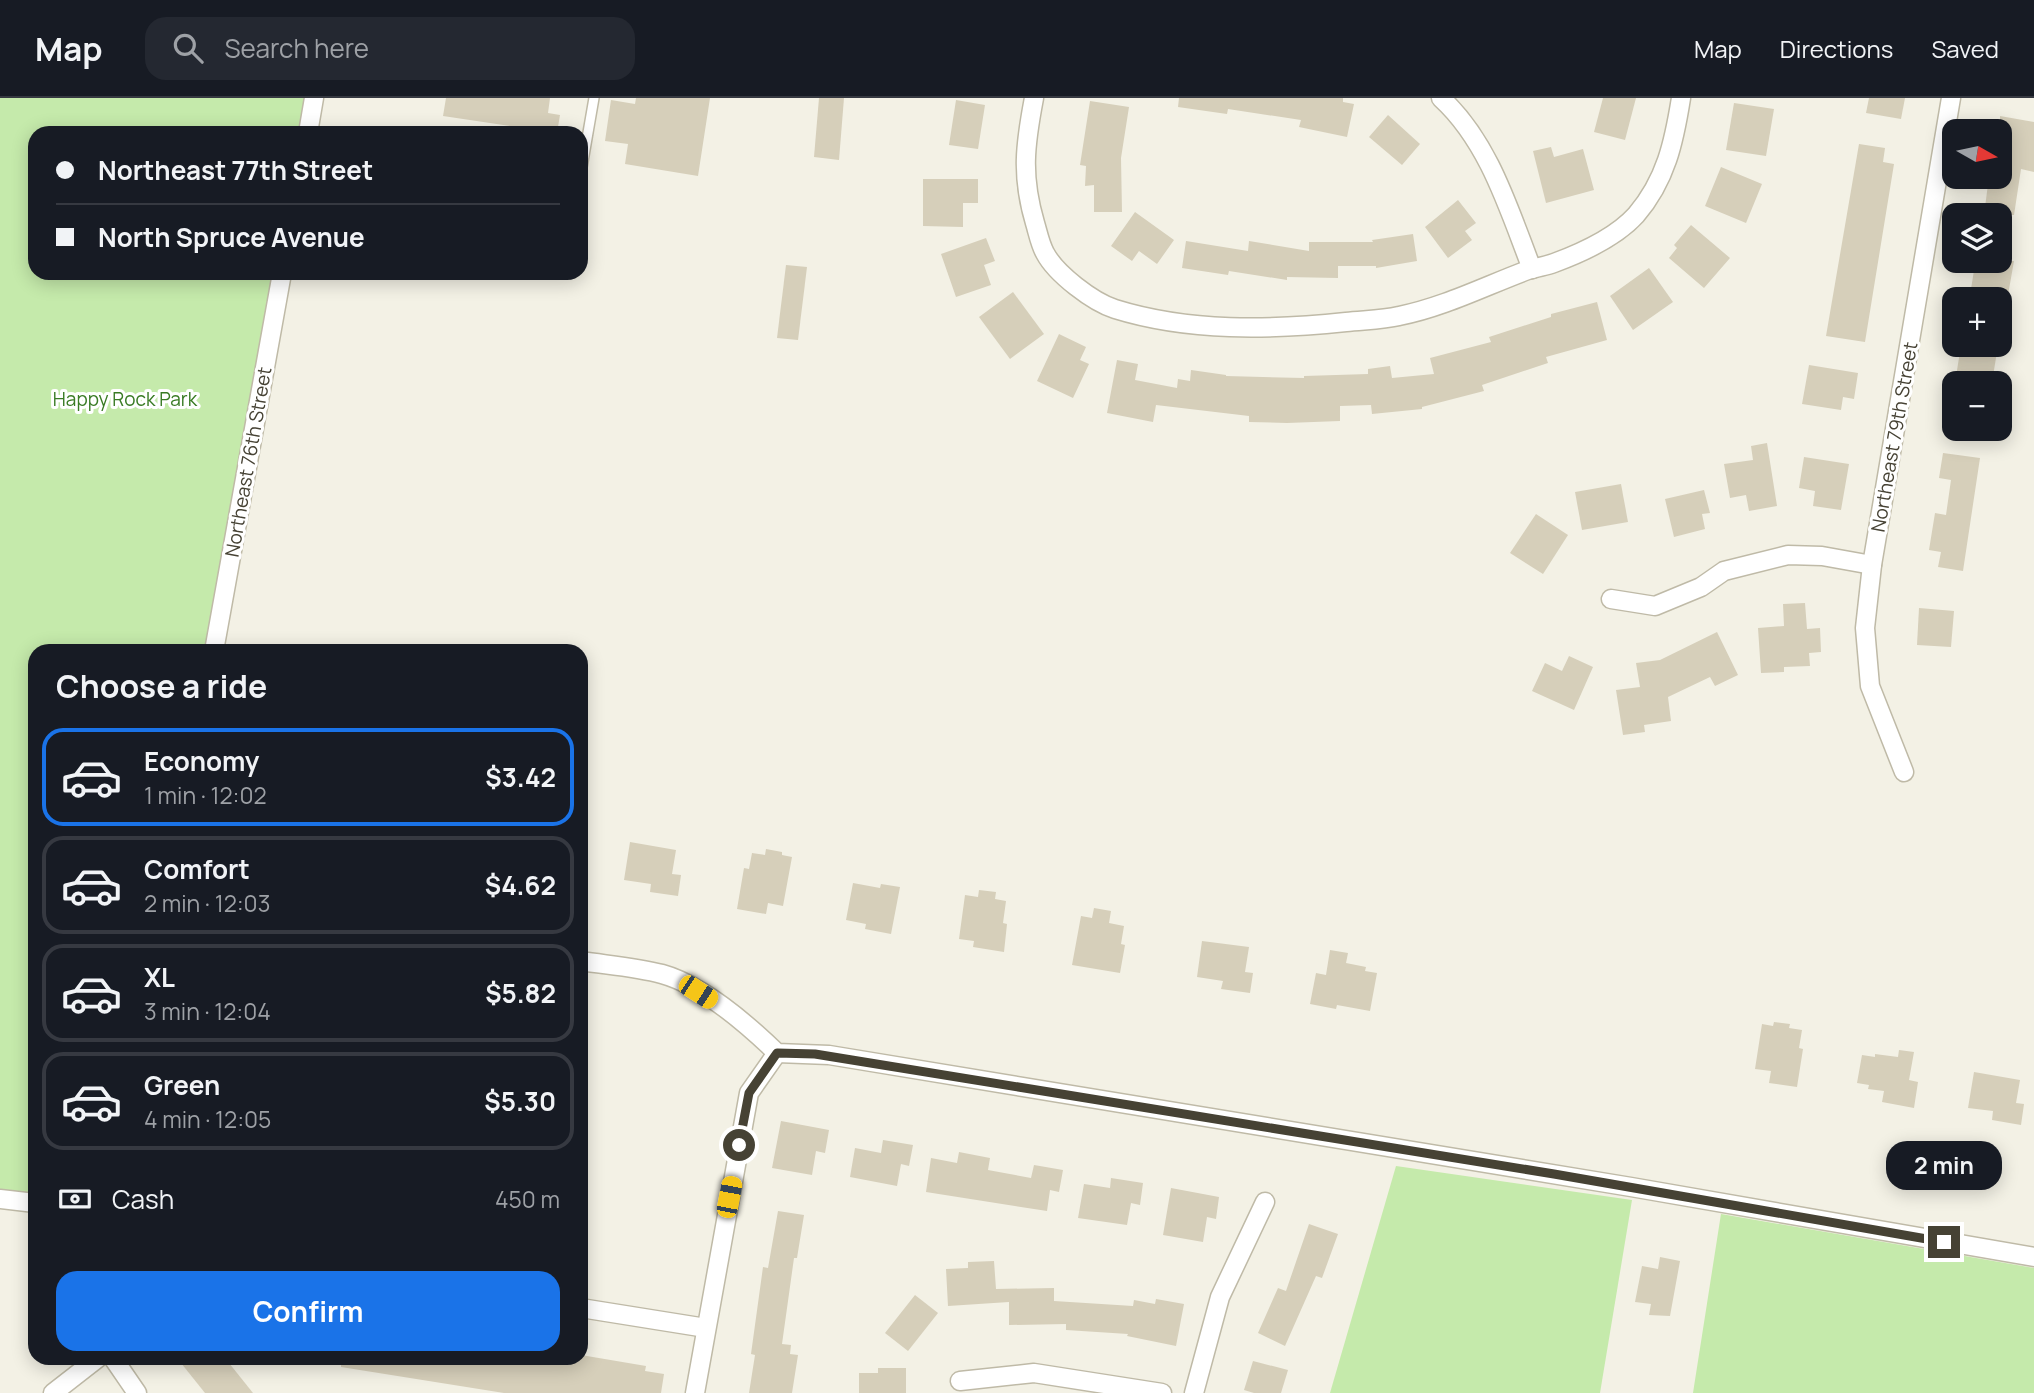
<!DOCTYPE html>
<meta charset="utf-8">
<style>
:root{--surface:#171b24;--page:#242831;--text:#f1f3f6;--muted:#9ea1a6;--line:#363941;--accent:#1a73e8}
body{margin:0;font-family:Manrope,sans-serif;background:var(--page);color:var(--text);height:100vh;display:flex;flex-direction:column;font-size:26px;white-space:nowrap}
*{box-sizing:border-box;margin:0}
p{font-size:23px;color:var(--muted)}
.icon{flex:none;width:38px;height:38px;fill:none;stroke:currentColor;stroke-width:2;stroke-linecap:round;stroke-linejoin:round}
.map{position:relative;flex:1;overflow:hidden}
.sheet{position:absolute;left:28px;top:546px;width:560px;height:721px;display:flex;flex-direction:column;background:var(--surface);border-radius:21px;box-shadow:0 4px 18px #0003}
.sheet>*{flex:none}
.top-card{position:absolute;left:28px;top:28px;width:560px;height:154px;border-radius:21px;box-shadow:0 4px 18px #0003;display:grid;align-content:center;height:154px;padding:0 28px;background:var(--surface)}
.needle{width:46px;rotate:99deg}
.tools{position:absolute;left:1942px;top:21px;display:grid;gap:14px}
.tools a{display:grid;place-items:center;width:70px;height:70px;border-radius:14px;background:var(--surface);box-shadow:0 4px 18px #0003;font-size:35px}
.end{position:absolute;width:32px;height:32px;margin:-16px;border:9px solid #464234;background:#fff;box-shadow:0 0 0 4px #fff}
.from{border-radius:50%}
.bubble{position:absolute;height:49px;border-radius:21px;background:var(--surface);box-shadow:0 4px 18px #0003;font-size:23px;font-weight:700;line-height:49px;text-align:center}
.car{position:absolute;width:21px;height:42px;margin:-21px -10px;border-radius:9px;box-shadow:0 0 5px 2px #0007;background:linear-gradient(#f5c518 24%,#345 0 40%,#f5c518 0 76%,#345 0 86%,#f5c518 0)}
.top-card b{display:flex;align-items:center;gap:24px;height:66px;font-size:26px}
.top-card b+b{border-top:2px solid var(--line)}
.top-card i{width:18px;height:18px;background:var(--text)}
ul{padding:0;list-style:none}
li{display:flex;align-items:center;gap:21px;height:98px;margin:0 14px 10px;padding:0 14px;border:4px solid var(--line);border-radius:21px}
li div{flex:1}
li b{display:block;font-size:26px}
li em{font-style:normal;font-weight:700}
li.active{border-color:var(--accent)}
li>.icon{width:63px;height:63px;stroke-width:1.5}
h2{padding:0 28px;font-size:32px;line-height:84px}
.pay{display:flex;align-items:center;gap:18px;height:77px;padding:0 28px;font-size:26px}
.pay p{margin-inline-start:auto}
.button{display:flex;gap:14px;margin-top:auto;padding:14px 28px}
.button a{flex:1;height:80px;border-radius:21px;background:var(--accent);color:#fff;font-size:28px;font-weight:700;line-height:80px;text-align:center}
header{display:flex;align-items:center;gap:42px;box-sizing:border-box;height:98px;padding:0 35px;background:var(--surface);border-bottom:2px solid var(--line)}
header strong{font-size:33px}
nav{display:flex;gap:38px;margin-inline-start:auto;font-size:24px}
.search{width:490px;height:63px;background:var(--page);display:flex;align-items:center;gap:18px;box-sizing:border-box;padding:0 24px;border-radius:21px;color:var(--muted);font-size:26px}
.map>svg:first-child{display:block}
</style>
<header>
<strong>Map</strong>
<div class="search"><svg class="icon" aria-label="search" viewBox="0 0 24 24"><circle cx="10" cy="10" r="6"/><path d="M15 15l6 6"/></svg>Search here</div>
<nav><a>Map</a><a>Directions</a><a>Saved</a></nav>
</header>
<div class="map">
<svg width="2034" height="1295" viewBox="0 0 2034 1295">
<rect width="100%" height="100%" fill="#f3f1e5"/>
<g fill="#c5eaab">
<path d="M0,0H305L299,35H35V175H275L210,553H35V1103L0,1098Z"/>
<path d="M1396,1068L1632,1102L1600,1295H1330Z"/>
<path d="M1721,1116L2034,1170V1295H1693Z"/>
</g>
<g fill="#d6cfba">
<path d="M446,0H550L548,15L560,17L557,35L443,18Z"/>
<path d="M636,0H710L698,78L625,66L628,46L605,43L611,2L635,6Z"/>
<path d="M819,0H844L839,62L814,59Z"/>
<path d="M1179,0H1343V4L1354,6L1347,39L1299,29L1301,22L1228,11L1227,16L1178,9Z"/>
<path d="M1603,0H1636L1625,42L1594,34Z"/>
<path d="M1869,0H1905L1901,21L1866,15Z"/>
<path d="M956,2L985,7L978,51L949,47Z"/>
<path d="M1090,3L1129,9L1121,60L1122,114H1094V87L1085,88L1086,68L1080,67Z"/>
<path d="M1734,5L1774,11L1766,58L1726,52Z"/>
<path d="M1388,17L1420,46L1402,67L1369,39Z"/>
<path d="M2000,18L2034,24V74L2021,71L2014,117H1984L1988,86L2000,88Z"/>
<path d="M1859,46L1885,50L1883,64L1894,66L1865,244L1826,238Z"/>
<path d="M1551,49L1554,59L1583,51L1594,92L1546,105L1533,53Z"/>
<path d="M1721,69L1762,86L1746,125L1705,108Z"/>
<path d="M923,81H978V105H963V129L923,128Z"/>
<path d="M1458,102L1476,125L1465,133L1472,142L1448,160L1425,129Z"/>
<path d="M1135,114L1174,142L1157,166L1139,153L1132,163L1111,148Z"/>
<path d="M1691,127L1730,160L1704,190L1669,160L1677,150L1674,147Z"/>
<path d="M1413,136L1417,163L1376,170V168H1338V180L1287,179V182L1229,173L1228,177L1182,170L1186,143L1248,153L1249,143L1309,153V144H1373L1372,142Z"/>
<path d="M986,140L995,163L984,167L991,187L956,199L941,156Z"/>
<path d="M1989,163H2014L2008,197L1971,191L1975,166L1988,168Z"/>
<path d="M786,167L807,169L798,242L777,240Z"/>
<path d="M1649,170L1673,204L1633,232L1610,198Z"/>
<path d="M1013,194L1044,236L1010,261L979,219Z"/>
<path d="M1597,204L1607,242L1546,259L1548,265L1482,287L1484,293L1422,309V311L1372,316L1371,307L1340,308V323L1287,325L1249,324V318L1156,307L1153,324L1107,315L1117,262L1138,266L1135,282L1177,290L1178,281L1190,283L1191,272L1226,277V278L1304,280V278L1368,276V271L1390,268L1392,280L1434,276L1430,260L1491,244L1489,239L1551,219V216Z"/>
<path d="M1059,236L1086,249L1080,262L1089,266L1073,300L1037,283Z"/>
<path d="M1961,247H1998L1992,285H1955Z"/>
<path d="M1809,267L1858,275L1854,301L1843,299L1841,312L1802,306Z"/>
<path d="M1767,345L1777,408L1749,413L1746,397L1730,400L1724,366L1753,362L1751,348Z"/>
<path d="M1943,355L1980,360L1963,473L1938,469L1941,454L1929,452L1935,415L1946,417L1951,382L1939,380Z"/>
<path d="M1804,359L1849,366L1841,412L1813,408L1815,393L1799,390Z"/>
<path d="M1621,386L1628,424L1582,432L1575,394Z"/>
<path d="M1704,392L1710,415L1702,416L1705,431L1674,439L1665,401Z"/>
<path d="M1536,416L1568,437L1543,476L1510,455Z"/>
<path d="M1805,505L1807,531L1820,530L1821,554L1809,555L1810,568L1784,569V574L1761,575L1758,530L1784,528L1783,506Z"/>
<path d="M1919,510L1954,513L1951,549L1917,547Z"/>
<path d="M1717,534L1738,577L1715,588L1710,579L1668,599L1671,623L1644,627L1645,634L1623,637L1616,592L1640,589L1636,565L1660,562Z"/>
<path d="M1569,558L1593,569L1574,612L1532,593L1545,565L1562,573Z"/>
<path d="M630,744L676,752L672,776L681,777L678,798L650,794L651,786L624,782Z"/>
<path d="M766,751L782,754V757L792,759L783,808L768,805L766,816L737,811L744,770L749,771L752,755L765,757Z"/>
<path d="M853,785L880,790L881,786L900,789L891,836L865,831L866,826L846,822Z"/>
<path d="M979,792L996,794L995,801L1006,803L1003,825L1007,826L1004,854L973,849L974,843L959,841L965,797L978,799Z"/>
<path d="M1094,810L1111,813L1109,825L1124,828L1121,846L1125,847L1120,875L1072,867L1081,818L1092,820Z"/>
<path d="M1202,843L1249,849L1245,874L1253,875L1250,895L1221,891L1223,883L1197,879Z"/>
<path d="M1330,852L1348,855L1346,865L1366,869L1365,873L1377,875L1370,913L1337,907L1336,911L1310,906L1316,875L1326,877Z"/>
<path d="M1774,924L1790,926L1789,930L1802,932L1799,950L1803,951L1797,989L1769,985L1771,973L1755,971L1762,926L1773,928Z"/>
<path d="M1899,952L1914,954L1909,982L1918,984L1914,1010L1882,1004L1884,993L1868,991L1869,987L1857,985L1862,957L1875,959V956L1898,959Z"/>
<path d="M1974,974L2020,982L2016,1005L2024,1006L2021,1027L1992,1022L1993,1013L1968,1010Z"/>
<path d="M781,1023L829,1032L825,1055L816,1053L812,1077L772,1070Z"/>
<path d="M883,1042L913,1047L909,1068L901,1066L897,1088L850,1079L855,1050L881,1055Z"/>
<path d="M959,1054L990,1060L988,1072L1031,1080L1034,1067L1063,1072L1059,1094L1050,1092L1047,1113L926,1094L931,1060L957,1065Z"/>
<path d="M1111,1080L1143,1085L1140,1107L1131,1105L1127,1127L1078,1120L1084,1086L1110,1090Z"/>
<path d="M1171,1090L1219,1099L1216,1121L1207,1119L1203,1144L1163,1137Z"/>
<path d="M778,1113L804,1117L797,1160H794L782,1246L791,1247L790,1256L798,1257L792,1295H749L755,1257L751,1256L763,1169L768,1170Z"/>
<path d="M1309,1126L1338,1136L1322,1180L1316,1178L1285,1248L1258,1235L1278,1190L1286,1193Z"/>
<path d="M1660,1159L1680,1163L1670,1218L1649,1217L1651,1206L1635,1204L1642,1168L1658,1171Z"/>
<path d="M994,1163L996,1191L1054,1190V1203L1133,1208L1134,1202L1155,1206L1156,1201L1184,1206L1176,1248L1127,1238L1128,1236L1066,1232V1226L1009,1227V1204L948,1208L946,1171L968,1170V1164Z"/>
<path d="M915,1197L938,1215L908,1253L885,1235Z"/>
<path d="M581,1257L646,1268L645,1273L664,1276L661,1295H504L341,1269V1260H581Z"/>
<path d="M177,1260H225L253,1295H205Z"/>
<path d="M1253,1263L1288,1272L1281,1295H1254L1244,1292Z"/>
<path d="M878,1270H906V1295H859V1275H878Z"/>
</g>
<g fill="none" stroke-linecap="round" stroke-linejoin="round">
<defs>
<path id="service" d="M581,75L594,0"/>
<g id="minor">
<path d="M1034,0C1025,47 1021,78 1035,125C1038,135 1040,146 1045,155C1056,176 1093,204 1115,211C1189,234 1270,232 1346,224C1363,222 1382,222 1399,218C1444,209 1485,188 1528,172C1537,169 1546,168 1554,165C1581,155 1616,139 1636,117C1666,82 1674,44 1681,0"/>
<path d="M1441,0C1489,44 1509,112 1532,171"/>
<path d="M308,35L314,0"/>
<path d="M1611,501L1655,508L1701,489L1724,473L1788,457L1822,458L1872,467"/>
<path d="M214,553L282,175"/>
<path d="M1904,674L1870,588L1865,530L1872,467L1951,0"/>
<path d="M581,863C607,867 636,869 662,876C702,887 747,926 777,955L829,957L1631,1089L2034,1159"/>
<path d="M0,1101L35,1105"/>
<path d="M581,1210L706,1230"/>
<path d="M113,1260L137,1295"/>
<path d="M960,1283L1034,1275L1162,1295"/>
<path d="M53,1295L98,1260"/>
<path d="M695,1295L749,995L777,955"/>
<path d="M1194,1295L1220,1199L1265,1104"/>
</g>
</defs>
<use href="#service" stroke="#bfbaa7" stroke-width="12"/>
<use href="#minor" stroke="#bfbaa7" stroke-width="21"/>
<use href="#service" stroke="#fff" stroke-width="9"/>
<use href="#minor" stroke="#fff" stroke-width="18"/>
</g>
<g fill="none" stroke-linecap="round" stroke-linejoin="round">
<path stroke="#464234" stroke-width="9" d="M739,1047L749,995L777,955L815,956L1554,1076L1944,1144"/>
</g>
<g text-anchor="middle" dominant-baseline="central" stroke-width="6" stroke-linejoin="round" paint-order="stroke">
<g font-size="19" fill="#397b24" stroke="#fff">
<text x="125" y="301">Happy Rock Park</text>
</g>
<g font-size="19" fill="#464234" stroke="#fff">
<text transform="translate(1894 339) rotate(-80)">Northeast 79th Street</text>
<text transform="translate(248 364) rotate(-80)">Northeast 76th Street</text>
</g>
</g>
</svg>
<div class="tools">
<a><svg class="needle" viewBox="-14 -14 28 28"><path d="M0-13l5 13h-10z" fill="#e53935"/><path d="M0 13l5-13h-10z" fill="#9ea1a6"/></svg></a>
<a><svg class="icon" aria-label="layers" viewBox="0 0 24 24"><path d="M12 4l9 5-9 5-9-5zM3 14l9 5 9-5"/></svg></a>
<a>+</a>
<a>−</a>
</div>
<i class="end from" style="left:739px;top:1047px"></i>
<i class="end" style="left:1944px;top:1144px"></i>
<div class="bubble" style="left:1886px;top:1043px;width:116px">2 min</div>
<i class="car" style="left:698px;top:894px;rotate:123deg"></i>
<i class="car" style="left:729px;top:1099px;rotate:11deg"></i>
<div class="top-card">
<b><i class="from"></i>Northeast 77th Street</b>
<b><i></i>North Spruce Avenue</b>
</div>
<section class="sheet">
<h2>Choose a ride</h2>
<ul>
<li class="active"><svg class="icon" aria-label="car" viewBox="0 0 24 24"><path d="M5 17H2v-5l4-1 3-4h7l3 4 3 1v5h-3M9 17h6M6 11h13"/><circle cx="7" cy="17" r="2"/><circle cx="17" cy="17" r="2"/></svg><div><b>Economy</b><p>1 min · 12:02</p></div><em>$3.42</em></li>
<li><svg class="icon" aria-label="car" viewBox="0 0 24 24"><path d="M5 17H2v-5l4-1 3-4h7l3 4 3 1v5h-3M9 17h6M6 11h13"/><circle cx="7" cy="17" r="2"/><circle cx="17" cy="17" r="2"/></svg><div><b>Comfort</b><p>2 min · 12:03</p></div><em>$4.62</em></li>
<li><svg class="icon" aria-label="car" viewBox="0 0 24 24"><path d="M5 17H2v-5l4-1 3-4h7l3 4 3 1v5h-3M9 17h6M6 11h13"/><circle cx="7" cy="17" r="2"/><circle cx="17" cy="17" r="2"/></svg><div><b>XL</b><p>3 min · 12:04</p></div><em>$5.82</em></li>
<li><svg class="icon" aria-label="car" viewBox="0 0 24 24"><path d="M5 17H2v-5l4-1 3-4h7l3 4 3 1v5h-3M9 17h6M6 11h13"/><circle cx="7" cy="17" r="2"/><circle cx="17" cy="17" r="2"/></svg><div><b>Green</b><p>4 min · 12:05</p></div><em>$5.30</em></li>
</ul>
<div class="pay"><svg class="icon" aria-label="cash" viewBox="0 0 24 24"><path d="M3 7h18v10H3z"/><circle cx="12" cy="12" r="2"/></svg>Cash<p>450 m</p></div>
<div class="button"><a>Confirm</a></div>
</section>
</div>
